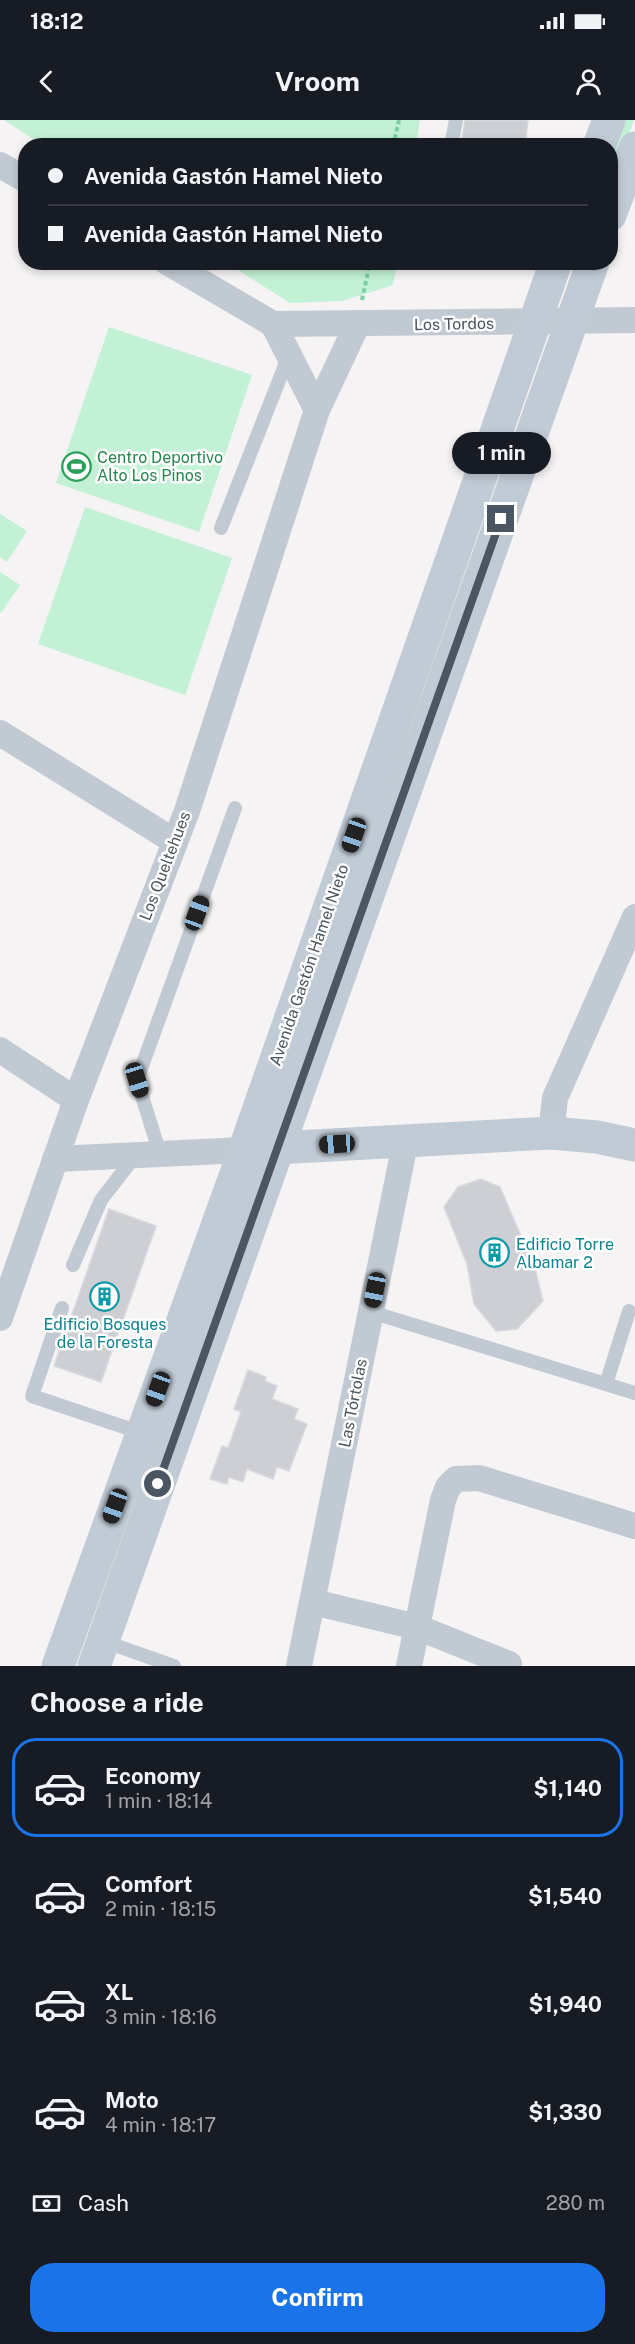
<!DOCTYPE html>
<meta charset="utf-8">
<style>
:root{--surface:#171b24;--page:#20242c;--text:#f1f3f6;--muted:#9ea1a6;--line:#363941;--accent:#1a73e8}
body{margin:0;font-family:"Public Sans",sans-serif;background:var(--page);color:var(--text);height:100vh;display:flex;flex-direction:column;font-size:22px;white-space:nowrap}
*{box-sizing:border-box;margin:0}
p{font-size:20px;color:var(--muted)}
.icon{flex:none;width:33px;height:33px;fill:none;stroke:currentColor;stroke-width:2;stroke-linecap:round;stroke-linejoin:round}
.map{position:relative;height:1546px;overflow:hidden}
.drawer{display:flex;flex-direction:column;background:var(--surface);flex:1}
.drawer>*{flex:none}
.guide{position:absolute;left:18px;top:18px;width:600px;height:132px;border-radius:24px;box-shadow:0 3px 9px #0003;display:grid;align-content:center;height:132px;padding:0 30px;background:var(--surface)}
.end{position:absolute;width:27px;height:27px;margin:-14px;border:8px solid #4a5661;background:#fff;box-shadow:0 0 0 3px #fff}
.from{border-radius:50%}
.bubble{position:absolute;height:42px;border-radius:21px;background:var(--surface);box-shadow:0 3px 9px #0003;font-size:20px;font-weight:700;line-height:42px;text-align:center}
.car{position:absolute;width:18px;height:36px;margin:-18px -9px;border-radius:8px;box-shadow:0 0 4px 2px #0007;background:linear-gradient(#222 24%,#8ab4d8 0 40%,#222 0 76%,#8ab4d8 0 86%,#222 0)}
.guide b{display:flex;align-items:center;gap:21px;height:57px;font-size:22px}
.guide b+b{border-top:2px solid var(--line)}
.guide i{width:15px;height:15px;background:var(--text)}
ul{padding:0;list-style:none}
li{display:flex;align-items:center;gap:18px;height:99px;margin:0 12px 9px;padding:0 18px;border:3px solid transparent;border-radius:24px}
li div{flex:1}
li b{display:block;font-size:22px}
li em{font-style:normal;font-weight:700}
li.on{border-color:var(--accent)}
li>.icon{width:54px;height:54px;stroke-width:1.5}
h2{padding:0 30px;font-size:27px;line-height:72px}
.pay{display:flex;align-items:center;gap:15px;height:66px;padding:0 30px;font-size:22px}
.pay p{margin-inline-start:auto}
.primary-button{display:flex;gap:12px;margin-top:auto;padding:12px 30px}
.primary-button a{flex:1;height:69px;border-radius:24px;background:var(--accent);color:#fff;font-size:24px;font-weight:700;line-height:69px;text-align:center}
.status{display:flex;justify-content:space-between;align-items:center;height:42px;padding:0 30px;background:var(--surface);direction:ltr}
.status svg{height:16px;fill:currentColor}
header{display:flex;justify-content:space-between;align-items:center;height:78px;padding:0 30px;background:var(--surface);font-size:27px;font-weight:700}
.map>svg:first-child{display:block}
</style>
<div class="status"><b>18:12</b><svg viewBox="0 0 49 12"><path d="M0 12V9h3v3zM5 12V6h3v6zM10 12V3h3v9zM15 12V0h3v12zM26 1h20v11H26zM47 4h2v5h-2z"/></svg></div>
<header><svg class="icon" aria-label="back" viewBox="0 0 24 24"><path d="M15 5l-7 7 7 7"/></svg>Vroom<svg class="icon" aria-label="person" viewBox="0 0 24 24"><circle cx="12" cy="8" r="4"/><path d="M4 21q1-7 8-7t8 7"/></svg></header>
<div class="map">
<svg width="635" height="1546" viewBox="0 0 635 1546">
<rect width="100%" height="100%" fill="#f5f3f3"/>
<g fill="#c3f1d5">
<path d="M4,0H420L416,25L44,26Z"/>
<path d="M620,0H634L611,64V27Z"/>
<path d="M227,143H397L393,165L342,181L290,183Z"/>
<path d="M109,207L252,255L199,412L56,363Z"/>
<path d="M85,387L232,438L185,575L38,524Z"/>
<path d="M0,394L27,411L7,442L0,437Z"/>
<path d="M0,452L20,465L1,493L0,492Z"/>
</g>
<g fill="#cdcfd5" stroke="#d7d9de" stroke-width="1.5">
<path d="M465,0H528L525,26H461Z"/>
<path d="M478,142H507L506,147Z"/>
<path d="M481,1059L500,1067L535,1149L543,1181L517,1209L496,1211L474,1184L467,1144L444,1087L458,1067Z"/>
<path d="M109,1089L156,1106L101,1262L54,1246Z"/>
<path d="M248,1250L266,1257L265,1261L277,1266L272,1279L298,1289L294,1299L307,1304L289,1351L277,1347L273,1359L247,1349L243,1362L229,1357L227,1364L210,1359L222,1326L228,1328L241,1292L234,1289Z"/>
</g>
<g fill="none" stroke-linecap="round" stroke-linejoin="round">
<g stroke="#7ad0a6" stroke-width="4" stroke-dasharray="4.5 3" stroke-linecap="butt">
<path d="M393,26L399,0"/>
<path d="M362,180L370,142"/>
</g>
<g stroke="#c1cad2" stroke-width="14">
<path d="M451,26L456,0"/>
<path d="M221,408L289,235"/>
<path d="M160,1034L137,960L235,688"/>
<path d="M73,1145L101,1080L135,1036"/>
<path d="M62,1188L32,1276L142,1313"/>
<path d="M371,1192L635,1273"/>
<path d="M606,1264L629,1191"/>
<path d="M103,1521L174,1546"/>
</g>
<g stroke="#c1cad2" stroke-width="26">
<path d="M0,45L26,60"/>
<path d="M167,142L273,204"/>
<path d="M273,204L635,200"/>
<path d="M317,290L357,205"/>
<path d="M0,613L174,721"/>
<path d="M0,930L76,980"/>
<path d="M551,1013L555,978L635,797"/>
<path d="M55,1039L244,1030"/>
<path d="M0,1198L76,980L187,691L317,290L273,204"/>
<path d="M313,1482L417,1507L509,1544"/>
<path d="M299,1546L406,1019"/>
<path d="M409,1546L443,1380L448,1367L456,1359L479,1358L635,1406"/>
</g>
<g stroke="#c1cbd6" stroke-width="33">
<path d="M599,26L609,0"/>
<path d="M610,95L635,28"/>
<path d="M258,1029L551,1013L597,1017L635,1025"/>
<path d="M58,1546L237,1051L556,142"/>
<path d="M94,1546L593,142"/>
</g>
</g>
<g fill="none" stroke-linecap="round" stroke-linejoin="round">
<path stroke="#4a5661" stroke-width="8" d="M158,1364L501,399"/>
</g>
<defs>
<symbol id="stadium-ring" viewBox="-11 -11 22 22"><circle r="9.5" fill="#fff" stroke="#2e9e5b" stroke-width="1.5"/><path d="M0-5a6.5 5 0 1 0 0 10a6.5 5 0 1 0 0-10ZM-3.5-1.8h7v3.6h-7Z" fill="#2e9e5b"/></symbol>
<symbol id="building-ring" viewBox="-11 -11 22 22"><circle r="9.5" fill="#fff" stroke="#0f9aa8" stroke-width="1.5"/><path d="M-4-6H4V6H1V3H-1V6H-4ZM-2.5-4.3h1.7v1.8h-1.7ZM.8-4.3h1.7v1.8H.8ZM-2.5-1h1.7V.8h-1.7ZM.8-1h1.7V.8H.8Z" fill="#0f9aa8"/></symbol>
</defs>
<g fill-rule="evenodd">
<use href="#stadium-ring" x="60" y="330" width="33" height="33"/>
<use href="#building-ring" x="478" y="1116" width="33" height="33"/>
<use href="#building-ring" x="88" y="1160" width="33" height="33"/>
</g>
<g text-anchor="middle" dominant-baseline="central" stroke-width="5" stroke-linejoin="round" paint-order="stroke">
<g font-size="16" fill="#4a5661" stroke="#fff">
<text transform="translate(454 204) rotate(-1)">Los Tordos</text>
<text transform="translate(165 746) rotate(-69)">Los Queltehues</text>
<text transform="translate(309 845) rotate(-71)">Avenida Gastón Hamel Nieto</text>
<text transform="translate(353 1283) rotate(-79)">Las Tórtolas</text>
</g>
<g font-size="16" fill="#27864d" stroke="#fff" text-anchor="start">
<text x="97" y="337">Centro Deportivo<tspan x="97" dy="18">Alto Los Pinos</tspan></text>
</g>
<g font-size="16" fill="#0d838f" stroke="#fff" text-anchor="start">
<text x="516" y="1124">Edificio Torre<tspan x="516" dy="18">Albamar 2</tspan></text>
<text x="105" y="1204" text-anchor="middle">Edificio Bosques<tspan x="105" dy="18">de la Foresta</tspan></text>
</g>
</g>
</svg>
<i class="end from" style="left:158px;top:1364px"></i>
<i class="end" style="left:501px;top:399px"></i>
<div class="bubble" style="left:452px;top:312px;width:99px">1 min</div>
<i class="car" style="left:354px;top:715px;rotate:199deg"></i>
<i class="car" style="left:197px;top:793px;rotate:20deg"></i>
<i class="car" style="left:137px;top:960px;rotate:163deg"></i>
<i class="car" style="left:337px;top:1024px;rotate:267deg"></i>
<i class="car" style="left:375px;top:1170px;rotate:191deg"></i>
<i class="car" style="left:158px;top:1269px;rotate:200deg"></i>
<i class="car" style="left:115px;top:1386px;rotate:200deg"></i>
<div class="guide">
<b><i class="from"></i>Avenida Gastón Hamel Nieto</b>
<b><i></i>Avenida Gastón Hamel Nieto</b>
</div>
</div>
<section class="drawer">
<h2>Choose a ride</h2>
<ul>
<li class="on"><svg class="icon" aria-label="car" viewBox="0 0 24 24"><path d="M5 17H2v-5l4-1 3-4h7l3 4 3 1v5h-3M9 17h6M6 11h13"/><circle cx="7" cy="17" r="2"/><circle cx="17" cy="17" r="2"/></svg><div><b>Economy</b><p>1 min · 18:14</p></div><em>$1,140</em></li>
<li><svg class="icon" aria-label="car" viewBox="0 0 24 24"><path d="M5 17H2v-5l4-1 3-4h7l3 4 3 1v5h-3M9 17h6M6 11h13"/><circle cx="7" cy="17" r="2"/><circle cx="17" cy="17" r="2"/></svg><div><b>Comfort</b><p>2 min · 18:15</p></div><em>$1,540</em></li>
<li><svg class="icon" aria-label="car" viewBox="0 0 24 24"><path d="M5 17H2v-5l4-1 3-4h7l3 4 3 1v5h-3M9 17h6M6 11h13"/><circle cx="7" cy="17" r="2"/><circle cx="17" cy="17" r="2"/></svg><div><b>XL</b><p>3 min · 18:16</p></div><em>$1,940</em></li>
<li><svg class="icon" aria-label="car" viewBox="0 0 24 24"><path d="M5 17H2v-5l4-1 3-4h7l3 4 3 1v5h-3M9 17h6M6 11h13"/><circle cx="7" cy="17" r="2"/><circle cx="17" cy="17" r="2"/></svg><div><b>Moto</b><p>4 min · 18:17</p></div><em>$1,330</em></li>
</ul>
<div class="pay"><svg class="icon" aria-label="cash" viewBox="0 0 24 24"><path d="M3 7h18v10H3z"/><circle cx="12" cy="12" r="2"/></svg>Cash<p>280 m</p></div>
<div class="primary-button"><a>Confirm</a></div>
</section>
